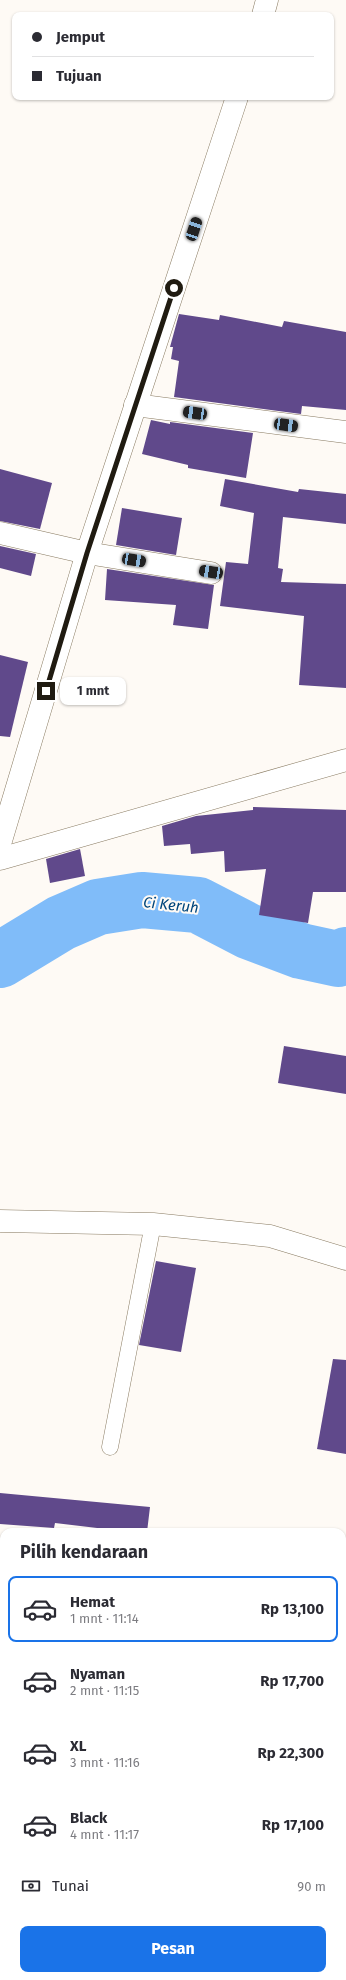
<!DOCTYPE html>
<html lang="id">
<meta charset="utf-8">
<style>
:root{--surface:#fff;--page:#f7f7f7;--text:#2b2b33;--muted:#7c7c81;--line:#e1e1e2;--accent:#1a73e8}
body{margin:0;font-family:"Fira Sans",sans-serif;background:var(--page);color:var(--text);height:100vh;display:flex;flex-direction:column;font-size:15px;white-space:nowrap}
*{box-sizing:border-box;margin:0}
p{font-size:13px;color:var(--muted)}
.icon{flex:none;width:22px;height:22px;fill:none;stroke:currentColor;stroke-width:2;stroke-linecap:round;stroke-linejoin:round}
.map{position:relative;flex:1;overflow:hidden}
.drawer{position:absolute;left:0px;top:1528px;width:346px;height:452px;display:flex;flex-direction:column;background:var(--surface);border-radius:12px 12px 0 0;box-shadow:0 1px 3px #0004}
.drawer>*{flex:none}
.banner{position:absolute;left:12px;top:12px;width:322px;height:88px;border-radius:8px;box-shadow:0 1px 3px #0004;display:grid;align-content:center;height:88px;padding:0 20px;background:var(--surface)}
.end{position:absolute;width:18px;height:18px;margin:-9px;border:5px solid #201b11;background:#fff;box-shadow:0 0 0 2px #fff}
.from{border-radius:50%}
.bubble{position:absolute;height:28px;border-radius:8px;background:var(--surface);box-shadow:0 1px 3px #0004;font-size:13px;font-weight:700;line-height:28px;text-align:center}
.car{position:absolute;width:12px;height:24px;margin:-12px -6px;border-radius:5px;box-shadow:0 0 3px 1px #0007;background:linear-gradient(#222 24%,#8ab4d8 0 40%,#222 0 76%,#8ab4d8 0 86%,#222 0)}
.banner b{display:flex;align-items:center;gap:14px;height:38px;font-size:15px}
.banner b+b{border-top:1px solid var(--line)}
.banner i{width:10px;height:10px;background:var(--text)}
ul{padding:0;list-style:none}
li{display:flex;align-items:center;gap:12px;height:66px;margin:0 8px 6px;padding:0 12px;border:2px solid transparent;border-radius:8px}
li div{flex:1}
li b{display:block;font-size:15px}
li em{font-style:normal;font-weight:700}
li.current{border-color:var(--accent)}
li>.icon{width:36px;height:36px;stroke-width:1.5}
h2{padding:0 20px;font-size:18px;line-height:48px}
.pay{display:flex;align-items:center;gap:10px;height:44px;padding:0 20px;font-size:15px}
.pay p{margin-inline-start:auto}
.primary-button{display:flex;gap:8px;margin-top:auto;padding:8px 20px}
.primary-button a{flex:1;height:46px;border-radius:8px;background:var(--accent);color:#fff;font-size:16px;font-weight:700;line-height:46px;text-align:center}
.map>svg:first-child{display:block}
</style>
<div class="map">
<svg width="346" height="1980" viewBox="0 0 346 1980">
<rect width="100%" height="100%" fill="#fefaf5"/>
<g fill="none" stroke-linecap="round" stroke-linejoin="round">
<path stroke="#80bcf9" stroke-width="56" d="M0,960L61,923L98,907L142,900L198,905L248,931L301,951L338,959L346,955"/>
</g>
<g fill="#60498b">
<path d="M179,314L219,320L220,315L282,327L284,321L346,332V410L302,406L301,414L174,397L179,361L171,359L173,347H170Z"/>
<path d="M151,420L170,424V422L253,433L246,478L188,468V465L142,454Z"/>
<path d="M0,469L52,483L40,529L0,521Z"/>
<path d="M225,479L298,492L299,489L346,494V524L283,517L278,568L283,569L281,582L346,584V688L299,685L304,616L220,606L226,562L248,564L254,513L220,506Z"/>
<path d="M122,508L182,518L176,555L116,545Z"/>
<path d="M0,546L36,554L31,576L0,568Z"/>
<path d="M107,569L214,585L208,629L173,625L176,605L105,600Z"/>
<path d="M0,655L28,662L10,737L0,736Z"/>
<path d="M253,807L346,810V892H313L308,923L259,915L266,869L225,872L224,851L191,854L190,844L164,846L162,826L196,816L253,810Z"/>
<path d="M80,849L85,876L50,883L46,859Z"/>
<path d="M284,1046L346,1056V1094L278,1083Z"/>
<path d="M156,1261L196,1268L181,1352L139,1345Z"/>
<path d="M333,1359L346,1360V1454L317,1449Z"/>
<path d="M0,1493L150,1507L147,1532H114V1530L55,1523L54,1528L0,1524Z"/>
</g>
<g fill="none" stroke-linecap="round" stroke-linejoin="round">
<defs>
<path id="service" d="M110,1447L153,1224"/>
<g id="minor">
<path d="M263,15L267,0"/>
<path d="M135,405L346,432"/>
<path d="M0,533L87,553L211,573"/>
<path d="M0,844L87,553L237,97"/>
<path d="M0,859L346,760"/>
<path d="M0,1221L153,1224L270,1236L346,1259"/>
<path d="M342,1576L346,1552"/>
<path d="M0,1662H4"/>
<path d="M342,1701L346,1702"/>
<path d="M342,1860H346"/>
<path d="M342,1974L346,1975"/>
<path d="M258,1980L259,1976"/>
</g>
</defs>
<use href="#service" stroke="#887a61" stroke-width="17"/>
<use href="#minor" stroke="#887a61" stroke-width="23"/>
<use href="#service" stroke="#fff" stroke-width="16"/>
<use href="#minor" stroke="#fff" stroke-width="22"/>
</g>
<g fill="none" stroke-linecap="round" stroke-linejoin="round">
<path stroke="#201b11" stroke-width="5" d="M46,691L87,553L174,288"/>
</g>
<g text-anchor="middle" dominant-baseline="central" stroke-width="4" stroke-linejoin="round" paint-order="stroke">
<g font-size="15" font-style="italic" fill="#00457b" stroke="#fefaf5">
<text transform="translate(171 905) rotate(6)">Ci Keruh</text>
</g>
</g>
</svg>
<i class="end from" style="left:174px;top:288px"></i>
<i class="end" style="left:46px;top:691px"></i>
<div class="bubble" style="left:60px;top:677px;width:66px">1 mnt</div>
<i class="car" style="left:194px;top:229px;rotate:18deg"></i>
<i class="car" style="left:195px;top:413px;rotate:278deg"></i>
<i class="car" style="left:286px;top:425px;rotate:98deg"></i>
<i class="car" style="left:134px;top:560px;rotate:99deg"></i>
<i class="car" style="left:211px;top:572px;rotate:279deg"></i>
<div class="banner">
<b><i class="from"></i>Jemput</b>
<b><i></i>Tujuan</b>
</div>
<section class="drawer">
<h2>Pilih kendaraan</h2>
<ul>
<li class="current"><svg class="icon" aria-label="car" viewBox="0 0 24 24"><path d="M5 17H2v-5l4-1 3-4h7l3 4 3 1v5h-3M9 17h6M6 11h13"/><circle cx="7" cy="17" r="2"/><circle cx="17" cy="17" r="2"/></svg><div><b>Hemat</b><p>1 mnt · 11:14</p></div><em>Rp 13,100</em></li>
<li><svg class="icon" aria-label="car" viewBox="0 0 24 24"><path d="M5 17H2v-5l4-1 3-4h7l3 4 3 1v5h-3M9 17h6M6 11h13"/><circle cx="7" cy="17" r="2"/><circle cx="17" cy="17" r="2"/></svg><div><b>Nyaman</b><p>2 mnt · 11:15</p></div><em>Rp 17,700</em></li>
<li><svg class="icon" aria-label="car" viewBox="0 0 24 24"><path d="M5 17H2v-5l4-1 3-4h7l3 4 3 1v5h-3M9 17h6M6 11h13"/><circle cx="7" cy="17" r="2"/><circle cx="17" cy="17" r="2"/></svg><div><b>XL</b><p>3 mnt · 11:16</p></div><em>Rp 22,300</em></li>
<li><svg class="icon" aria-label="car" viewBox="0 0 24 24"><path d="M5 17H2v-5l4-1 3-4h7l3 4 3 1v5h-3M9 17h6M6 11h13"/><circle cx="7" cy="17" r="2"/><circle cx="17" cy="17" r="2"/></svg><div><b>Black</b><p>4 mnt · 11:17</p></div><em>Rp 17,100</em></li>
</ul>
<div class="pay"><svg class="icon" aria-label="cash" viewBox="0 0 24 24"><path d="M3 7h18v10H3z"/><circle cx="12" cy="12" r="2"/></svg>Tunai<p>90 m</p></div>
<div class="primary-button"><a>Pesan</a></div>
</section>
</div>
